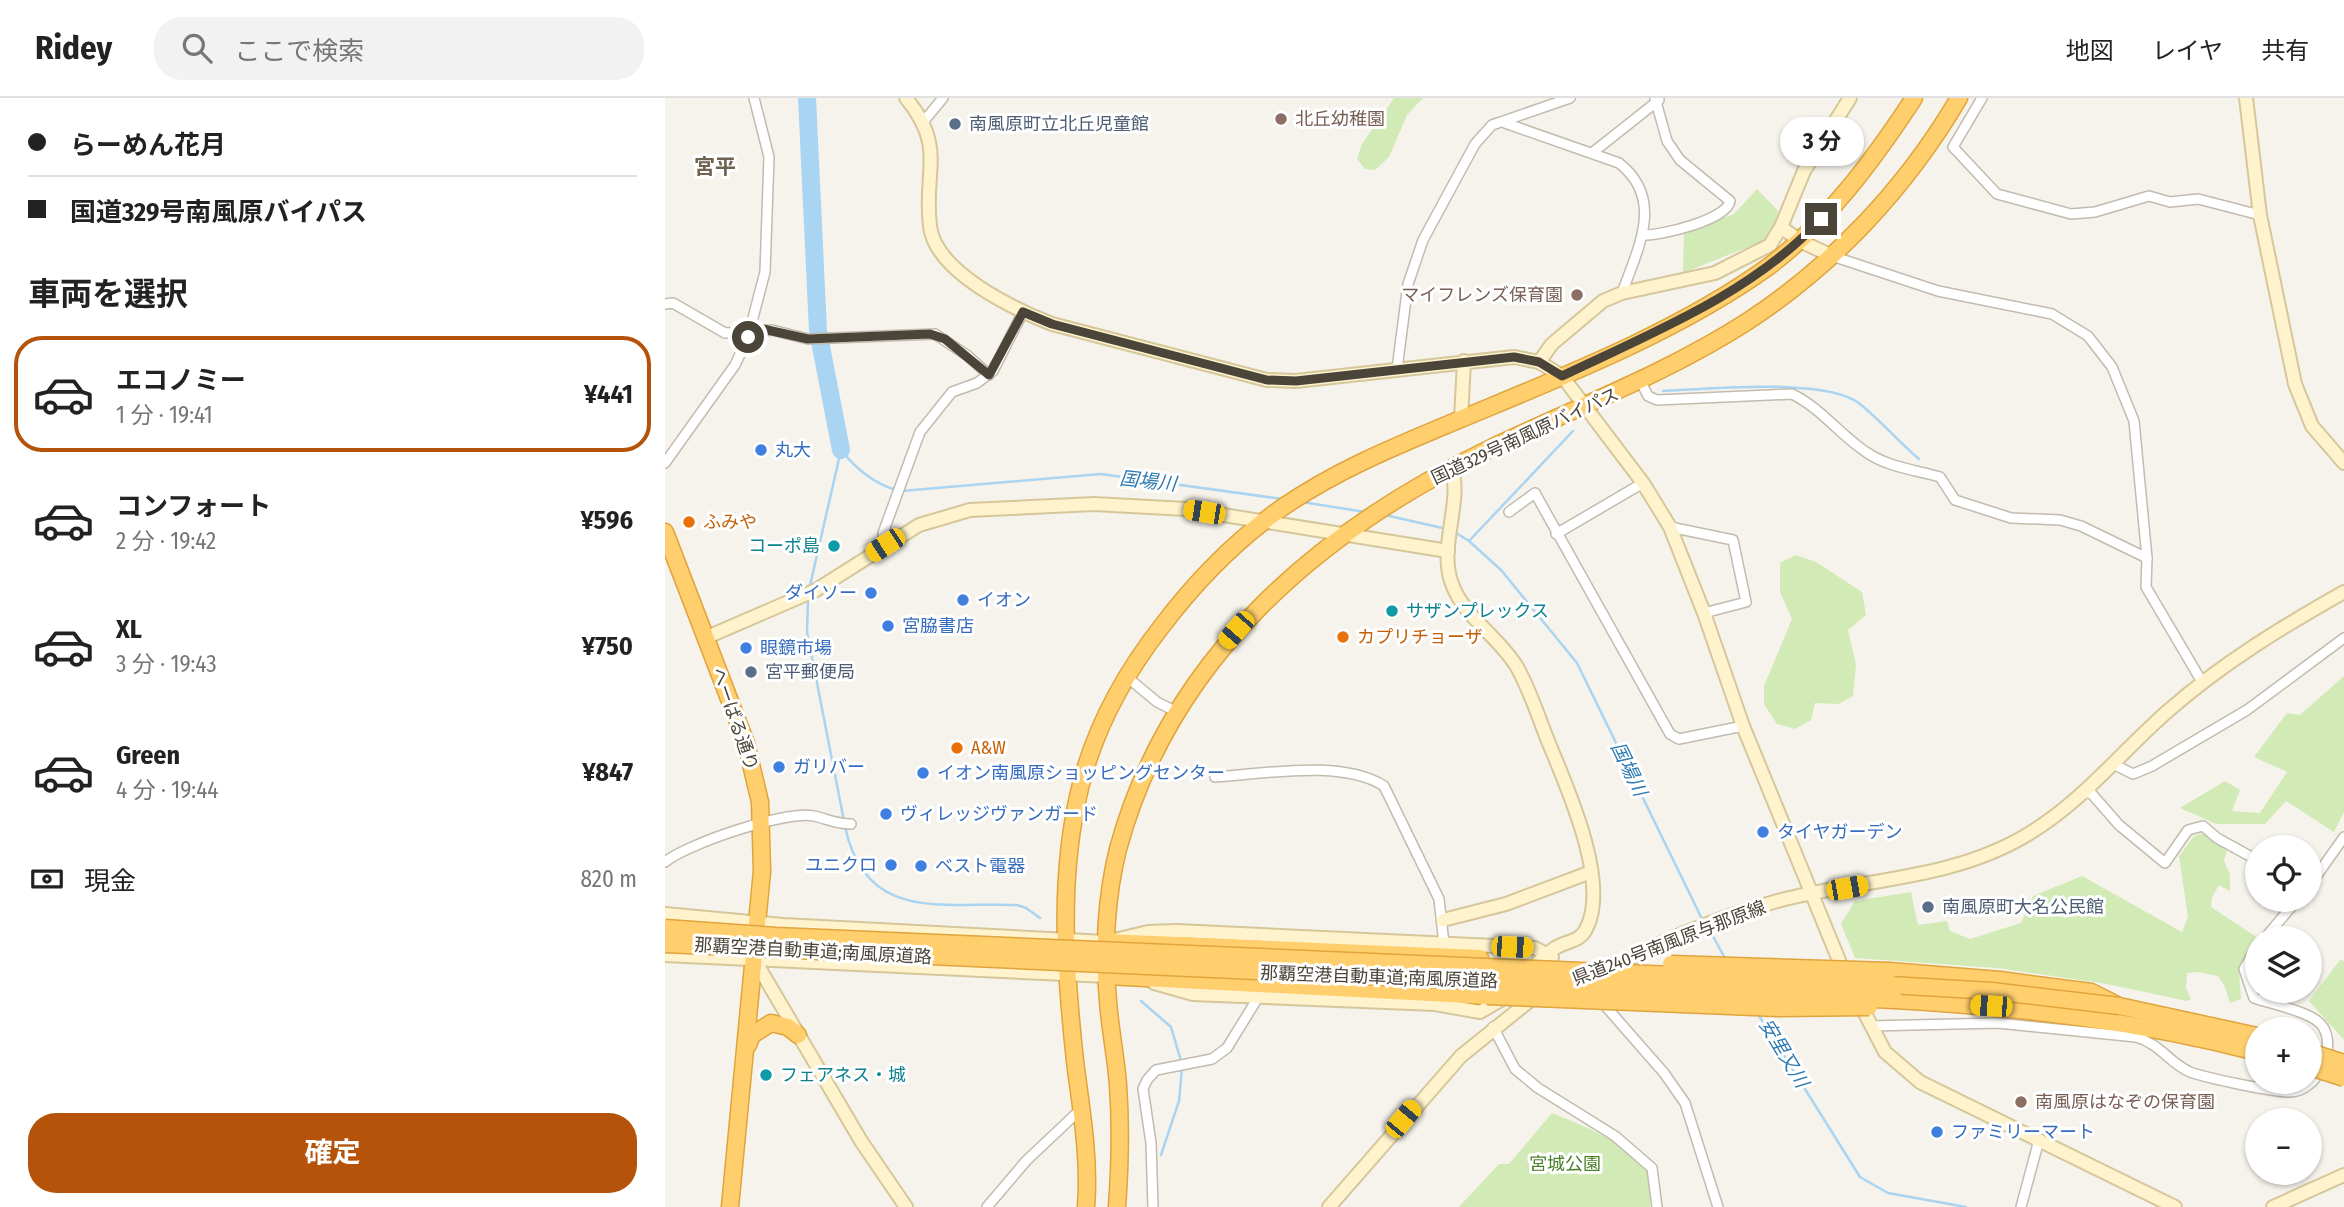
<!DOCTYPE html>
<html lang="ja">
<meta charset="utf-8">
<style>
:root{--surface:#fff;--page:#f2f2f2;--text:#222;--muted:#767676;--line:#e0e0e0;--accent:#b45309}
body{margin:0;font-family:"Fira Sans Condensed","Noto Sans JP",sans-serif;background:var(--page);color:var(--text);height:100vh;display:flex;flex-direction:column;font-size:26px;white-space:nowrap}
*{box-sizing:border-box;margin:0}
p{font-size:23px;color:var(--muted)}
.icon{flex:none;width:38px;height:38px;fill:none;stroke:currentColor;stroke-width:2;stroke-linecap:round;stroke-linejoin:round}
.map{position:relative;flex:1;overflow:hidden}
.details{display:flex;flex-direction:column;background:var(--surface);width:665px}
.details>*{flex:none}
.top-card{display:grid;align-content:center;height:154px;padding:0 28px;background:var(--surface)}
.tools{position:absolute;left:1580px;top:737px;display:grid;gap:14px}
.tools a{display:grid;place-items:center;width:77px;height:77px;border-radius:50%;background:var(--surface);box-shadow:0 2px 5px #0004;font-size:35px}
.end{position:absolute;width:32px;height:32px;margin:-16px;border:9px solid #4b4439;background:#fff;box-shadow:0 0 0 4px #fff}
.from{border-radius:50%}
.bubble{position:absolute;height:49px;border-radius:24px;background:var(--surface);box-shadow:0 2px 5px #0004;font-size:23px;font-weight:700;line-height:49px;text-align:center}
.car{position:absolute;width:21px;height:42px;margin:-21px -10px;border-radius:9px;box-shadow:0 0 5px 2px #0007;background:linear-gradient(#f5c518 24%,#345 0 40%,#f5c518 0 76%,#345 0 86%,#f5c518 0)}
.top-card b{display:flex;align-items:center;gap:24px;height:66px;font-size:26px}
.top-card b+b{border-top:2px solid var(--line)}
.top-card i{width:18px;height:18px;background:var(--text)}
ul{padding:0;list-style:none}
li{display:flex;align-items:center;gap:21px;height:116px;margin:0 14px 10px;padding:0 14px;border:4px solid transparent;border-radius:28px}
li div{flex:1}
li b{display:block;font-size:26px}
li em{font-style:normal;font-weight:700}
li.on{border-color:var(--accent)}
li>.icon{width:63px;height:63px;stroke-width:1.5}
h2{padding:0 28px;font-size:32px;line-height:84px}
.pay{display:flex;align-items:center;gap:18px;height:77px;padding:0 28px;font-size:26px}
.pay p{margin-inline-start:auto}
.primary-button{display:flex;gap:14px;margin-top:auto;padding:14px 28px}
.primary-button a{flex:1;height:80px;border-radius:28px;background:var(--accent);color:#fff;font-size:28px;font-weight:700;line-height:80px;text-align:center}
header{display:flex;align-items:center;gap:42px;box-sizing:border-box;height:98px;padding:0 35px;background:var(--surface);border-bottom:2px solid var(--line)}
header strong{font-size:33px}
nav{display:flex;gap:38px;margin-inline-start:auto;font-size:24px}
.search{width:490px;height:63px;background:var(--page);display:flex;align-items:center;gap:18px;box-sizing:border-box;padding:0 24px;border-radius:28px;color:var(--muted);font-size:26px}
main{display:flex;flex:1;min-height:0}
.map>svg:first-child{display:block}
</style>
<header>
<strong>Ridey</strong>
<div class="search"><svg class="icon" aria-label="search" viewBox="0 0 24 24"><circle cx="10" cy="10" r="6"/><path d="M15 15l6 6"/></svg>ここで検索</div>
<nav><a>地図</a><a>レイヤ</a><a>共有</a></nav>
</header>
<main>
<section class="details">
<div class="top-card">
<b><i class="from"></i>らーめん花月</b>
<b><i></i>国道329号南風原バイパス</b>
</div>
<h2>車両を選択</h2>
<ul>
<li class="on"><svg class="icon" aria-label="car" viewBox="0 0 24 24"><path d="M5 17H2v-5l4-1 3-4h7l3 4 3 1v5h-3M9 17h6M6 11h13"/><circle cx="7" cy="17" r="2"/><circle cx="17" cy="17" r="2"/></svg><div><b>エコノミー</b><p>1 分 · 19:41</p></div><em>¥441</em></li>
<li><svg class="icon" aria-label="car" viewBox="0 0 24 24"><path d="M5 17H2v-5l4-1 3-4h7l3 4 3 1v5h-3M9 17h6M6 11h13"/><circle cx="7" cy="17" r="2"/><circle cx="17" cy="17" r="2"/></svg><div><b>コンフォート</b><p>2 分 · 19:42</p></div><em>¥596</em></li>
<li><svg class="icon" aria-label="car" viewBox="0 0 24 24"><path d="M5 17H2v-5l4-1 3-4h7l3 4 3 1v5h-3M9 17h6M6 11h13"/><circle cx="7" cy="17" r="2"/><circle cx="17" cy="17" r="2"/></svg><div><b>XL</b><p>3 分 · 19:43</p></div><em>¥750</em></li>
<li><svg class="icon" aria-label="car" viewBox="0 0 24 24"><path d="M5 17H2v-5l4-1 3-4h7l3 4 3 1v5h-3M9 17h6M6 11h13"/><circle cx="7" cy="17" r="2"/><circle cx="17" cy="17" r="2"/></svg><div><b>Green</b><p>4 分 · 19:44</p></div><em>¥847</em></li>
</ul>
<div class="pay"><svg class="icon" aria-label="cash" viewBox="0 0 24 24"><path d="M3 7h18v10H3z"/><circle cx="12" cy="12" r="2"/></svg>現金<p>820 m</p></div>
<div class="primary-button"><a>確定</a></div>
</section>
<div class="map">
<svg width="1679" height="1109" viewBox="0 0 1679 1109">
<rect width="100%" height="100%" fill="#f6f3ec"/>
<g fill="#d2eab5">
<path d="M729,0H758L742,17L724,59L710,72L700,71L692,61L697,46Z"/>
<path d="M1092,91L1113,113L1107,136L1093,145L1018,175L1019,134L1069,116Z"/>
<path d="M1131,457L1151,464L1197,494L1201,517L1183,532L1191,566L1188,598L1173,606L1150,605L1146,622L1130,631L1112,626L1099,606V588L1127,521L1115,494V465Z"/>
<path d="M1679,578V714L1669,734L1621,703L1600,726H1551L1515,710L1560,683L1575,692L1567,713L1595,715L1622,674L1589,659L1622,615L1635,617Z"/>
<path d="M1539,735L1562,753L1559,763L1565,776V793L1554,787L1547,799L1546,809L1593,840L1574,872L1576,901L1565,905L1560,889L1553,878L1533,874L1522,875L1521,890L1526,901L1522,903L1442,886L1332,870L1190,860L1176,826L1190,803L1246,794L1253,827L1282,823L1285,833L1305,841L1356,825L1368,798L1417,778L1517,834L1523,819L1514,758L1529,738Z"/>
<path d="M1675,862L1679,863V942L1644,903Z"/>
<path d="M887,1015C913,1026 979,1050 985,1081C986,1090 985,1100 985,1109H794L834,1066H844Z"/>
</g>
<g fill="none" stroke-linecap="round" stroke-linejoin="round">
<g stroke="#a9d4f2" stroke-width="2.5">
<path d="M998,293C1041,291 1163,279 1195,306C1216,323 1233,343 1254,361"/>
<path d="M176,352C191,371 208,385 231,392"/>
<path d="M237,393L436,376L617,401"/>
<path d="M637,404L700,414"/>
<path d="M720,417L782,431"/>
<path d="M788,433L804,443L836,472L912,565L1038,823"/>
<path d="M804,443L908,333"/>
<path d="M144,492L176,352"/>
<path d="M143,502L142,534L179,723"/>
<path d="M180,729C201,825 277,804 352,807L361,810L375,820"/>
<path d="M1044,831L1061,862"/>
<path d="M476,903L506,929L516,963"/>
<path d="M1093,916L1195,1079L1223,1095L1301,1109"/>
<path d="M496,1057L514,1003L517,970"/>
</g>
<path stroke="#a9d4f2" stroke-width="18" d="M142,0L153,233L176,352"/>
<defs>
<g id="street">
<path d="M1317,0L1288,49L1332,96L1406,116L1430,114L1484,98L1505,104L1533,101L1595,117"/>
<path d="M259,23L278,0"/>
<path d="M840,25L954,65C1000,101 973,150 957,195"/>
<path d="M927,55L994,2"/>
<path d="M977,137C995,138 1062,122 1065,103L1015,62L1002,43L990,0"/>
<path d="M1167,158L1273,193L1387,216L1423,238L1447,269L1469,323L1482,460L1481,489L1537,584"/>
<path d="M0,206L8,205L60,235L107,232L143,241L270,236L303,258L324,277"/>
<path d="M732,271L743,186L758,142L810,46L827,27L905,0"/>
<path d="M976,284L983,298L992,302L1127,296C1156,310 1175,337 1201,354C1222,369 1251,372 1275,379L1290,402L1346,420L1395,422L1416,428L1482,460"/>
<path d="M0,365L70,267L83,239L100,174L104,59L89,0"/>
<path d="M844,414L870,395L1005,636L1014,641L1078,628"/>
<path d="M1005,429L1068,442L1081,504L1039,515"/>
<path d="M891,436L978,385"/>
<path d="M220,447L218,435L255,334L287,294L312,285L328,273L358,214"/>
<path d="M462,579L492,604L512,614"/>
<path d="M1448,666L1468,676L1487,668L1582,612L1679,540"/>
<path d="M550,679C599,676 677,661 719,688L774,801L779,846"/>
<path d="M1416,695H1426L1454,727L1500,765L1523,732L1538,728L1552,740L1592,762"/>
<path d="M0,764C22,746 121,712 149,718C162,721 171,726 186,726"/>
<path d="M1645,787L1679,739"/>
<path d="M1600,840L1632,802"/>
<path d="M936,903L999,975L1020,1005L1053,1109"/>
<path d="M1205,928L1333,925L1471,939C1496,946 1504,965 1525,974C1541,980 1608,994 1625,994C1652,994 1672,951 1658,929C1649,914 1606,906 1589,900L1579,871L1592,849"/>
<path d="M828,929L850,971L873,990L950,1038L987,1070L992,1109"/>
<path d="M322,1109L361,1063L416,1011"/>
<path d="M488,1109L486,1045L478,991L482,982L491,972L547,961L562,950L594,898"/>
<path d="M1356,1109L1374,1042"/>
</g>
<g id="secondary">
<path d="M241,0C282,50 258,73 265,128C270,174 349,211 387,226L602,282L631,283L849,259L874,264L897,278L978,385L1005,429L1039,515L1078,628L1180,877"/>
<path d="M1581,0L1595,117L1630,286L1647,328L1679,365"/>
<path d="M1116,129L1135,143L1167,158"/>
<path d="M874,264L887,246L938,203L957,195L1050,175L1105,147L1116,129L1139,73L1185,0"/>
<path d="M796,321L799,263"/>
<path d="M787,370C797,407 773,449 787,486C799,519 834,539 852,569C865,592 873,618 883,643C901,687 946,785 921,831C915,844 901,843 890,850C880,857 871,866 863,876"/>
<path d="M40,540L151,492L254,427L305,412L429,406L521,411L783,453"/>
<path d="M0,816L118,827L441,844L483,834L512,833L870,850L887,859"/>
<path d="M778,822L841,806L926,774"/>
<path d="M0,857L442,878"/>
<path d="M89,861L196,1043L241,1109"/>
<path d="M938,873C954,867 969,858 985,850C1028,830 1074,813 1120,801C1201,781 1291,781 1365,735C1418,703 1457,653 1504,612C1558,565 1617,529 1679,494"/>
<path d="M489,885L528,896L770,906L815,914L844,897"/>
<path d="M1193,902L1220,954L1255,984L1510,1109"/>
<path d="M664,1109L796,958L868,900"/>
<path d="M1608,1109L1679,1077"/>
</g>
<g id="highway">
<path d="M0,434L81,645L95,704L97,773L65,1109"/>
<path d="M441,844L815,860"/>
<path d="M1224,873L1335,882L1426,894L1454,908L1592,938"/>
<path d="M442,878L822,898"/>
<path d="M1230,902C1353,909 1473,923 1592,954"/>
<path d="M83,947L87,937L106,925L123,929L133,937"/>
<path d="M421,1109C425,1060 416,1011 410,963C400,870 393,777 416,686C431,628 461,574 497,528C531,483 571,442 618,409C674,371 729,349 791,323C894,280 1011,235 1103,169C1162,125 1209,61 1249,0"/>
<path d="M452,1109C455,1068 456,1028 453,987C451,959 445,931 443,903C438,854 441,799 453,751C505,560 653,433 826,350C912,309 1000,276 1080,225C1168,168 1241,90 1294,0"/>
</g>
</defs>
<use href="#street" stroke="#c2bbae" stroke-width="12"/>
<use href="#secondary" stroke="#d6c79b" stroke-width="16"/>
<use href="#highway" stroke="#e0a43c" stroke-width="19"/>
<use href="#street" stroke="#fff" stroke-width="9"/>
<use href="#secondary" stroke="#fff3cd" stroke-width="12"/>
<use href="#highway" stroke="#ffcf6e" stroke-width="16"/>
<defs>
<g id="highway-bridge">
<path d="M0,830L111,838L1191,885L1327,893L1454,908"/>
<path d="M0,846L1230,902"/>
<path d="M1006,866L1224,873"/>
<path d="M822,898L1113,910L1204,909"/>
<path d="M1645,954L1679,965"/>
<path d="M1645,969L1679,980"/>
</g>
</defs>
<use href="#highway-bridge" stroke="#e0a43c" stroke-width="19" stroke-linecap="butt"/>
<use href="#highway-bridge" stroke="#ffcf6e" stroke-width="16"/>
</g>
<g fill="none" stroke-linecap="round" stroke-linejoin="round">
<path stroke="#4b4439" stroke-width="9" d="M83,239L89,232L98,231L143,241L265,236L280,241L324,277L358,214L387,226L602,282L631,283L849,259L874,264L897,278C987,235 1088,195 1156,121"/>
</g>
<g fill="#8d6e63" stroke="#fff" stroke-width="2.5">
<circle cx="616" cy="21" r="7"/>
<circle cx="912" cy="197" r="7"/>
<circle cx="1356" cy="1004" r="7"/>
</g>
<g fill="#5c6f8a" stroke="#fff" stroke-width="2.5">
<circle cx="290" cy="26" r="7"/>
<circle cx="86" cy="574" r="7"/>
<circle cx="1263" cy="809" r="7"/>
</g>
<g fill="#3f7fe0" stroke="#fff" stroke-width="2.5">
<circle cx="96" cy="352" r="7"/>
<circle cx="206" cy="495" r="7"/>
<circle cx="298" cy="502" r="7"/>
<circle cx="223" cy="528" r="7"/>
<circle cx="81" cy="550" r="7"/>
<circle cx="114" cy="669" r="7"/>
<circle cx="258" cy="675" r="7"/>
<circle cx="221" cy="716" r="7"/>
<circle cx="1098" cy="734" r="7"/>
<circle cx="226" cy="767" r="7"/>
<circle cx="256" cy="768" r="7"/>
<circle cx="1272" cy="1034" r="7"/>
</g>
<g fill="#e8710a" stroke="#fff" stroke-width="2.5">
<circle cx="24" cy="424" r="7"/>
<circle cx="678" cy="539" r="7"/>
<circle cx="292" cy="650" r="7"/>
</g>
<g fill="#0f9aa8" stroke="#fff" stroke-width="2.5">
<circle cx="169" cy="448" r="7"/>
<circle cx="727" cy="513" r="7"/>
<circle cx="101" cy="977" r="7"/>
</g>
<g text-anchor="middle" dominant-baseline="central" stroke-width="6" stroke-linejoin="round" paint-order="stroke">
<g font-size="18" fill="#785e54" stroke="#fff" text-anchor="start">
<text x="630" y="21">北丘幼稚園</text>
<text x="898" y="197" text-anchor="end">マイフレンズ保育園</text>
<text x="1370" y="1004">南風原はなぞの保育園</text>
</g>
<g font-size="18" fill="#4e5e75" stroke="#fff" text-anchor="start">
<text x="304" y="26">南風原町立北丘児童館</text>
<text x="100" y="574">宮平郵便局</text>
<text x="1277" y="809">南風原町大名公民館</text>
</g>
<g font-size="18" fill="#4b4439" stroke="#fff">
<text transform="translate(860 338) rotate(-25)">国道329号南風原バイパス</text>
<text transform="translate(70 621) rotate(71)">へーばる通り</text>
<text transform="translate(1004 845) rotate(-21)">県道240号南風原与那原線</text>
<text transform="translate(148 853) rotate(3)">那覇空港自動車道;南風原道路</text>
<text transform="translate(714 879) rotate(2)">那覇空港自動車道;南風原道路</text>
</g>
<g font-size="18" fill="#366cbe" stroke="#fff" text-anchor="start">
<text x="110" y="352">丸大</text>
<text x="192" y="495" text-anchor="end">ダイソー</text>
<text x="312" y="502">イオン</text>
<text x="237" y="528">宮脇書店</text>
<text x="95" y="550">眼鏡市場</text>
<text x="128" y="669">ガリバー</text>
<text x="272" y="675">イオン南風原ショッピングセンター</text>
<text x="235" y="716">ヴィレッジヴァンガード</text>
<text x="1112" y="734">タイヤガーデン</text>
<text x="212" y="767" text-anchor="end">ユニクロ</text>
<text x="270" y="768">ベスト電器</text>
<text x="1286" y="1034">ファミリーマート</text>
</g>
<g font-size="18" fill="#c56008" stroke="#fff" text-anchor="start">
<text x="38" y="424">ふみや</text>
<text x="692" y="539">カプリチョーザ</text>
<text x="306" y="650">A&amp;W</text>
</g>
<g font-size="18" fill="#0d838f" stroke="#fff" text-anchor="start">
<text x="155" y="448" text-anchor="end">コーポ島</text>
<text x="741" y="513">サザンプレックス</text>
<text x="115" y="977">フェアネス・城</text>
</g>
<g font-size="18" fill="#4a7f2a" stroke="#fff">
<text x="900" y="1066">宮城公園</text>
</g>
<g font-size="19" font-style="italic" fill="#2e7ab2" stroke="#fff">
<text transform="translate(483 383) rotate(6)">国場川</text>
<text transform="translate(964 671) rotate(64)">国場川</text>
<text transform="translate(1119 955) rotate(59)">安里又川</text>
</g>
<g font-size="21" font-weight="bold" fill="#6e6250" stroke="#fff">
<text x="50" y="69">宮平</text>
</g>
</g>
</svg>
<div class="tools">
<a><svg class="icon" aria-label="locate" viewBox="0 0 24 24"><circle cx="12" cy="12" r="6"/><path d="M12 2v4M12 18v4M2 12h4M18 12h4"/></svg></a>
<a><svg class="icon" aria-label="layers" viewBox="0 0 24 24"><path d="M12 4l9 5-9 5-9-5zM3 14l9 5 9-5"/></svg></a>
<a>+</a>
<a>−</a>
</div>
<i class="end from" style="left:83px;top:239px"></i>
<i class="end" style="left:1156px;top:121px"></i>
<div class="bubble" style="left:1115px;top:19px;width:84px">3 分</div>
<i class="car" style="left:539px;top:414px;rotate:279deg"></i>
<i class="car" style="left:220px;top:447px;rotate:237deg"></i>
<i class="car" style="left:571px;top:532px;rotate:221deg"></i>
<i class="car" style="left:1182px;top:790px;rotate:80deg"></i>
<i class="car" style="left:847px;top:849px;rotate:92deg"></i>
<i class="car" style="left:1326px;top:908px;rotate:273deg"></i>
<i class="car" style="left:738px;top:1021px;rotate:40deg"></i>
</div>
</main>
